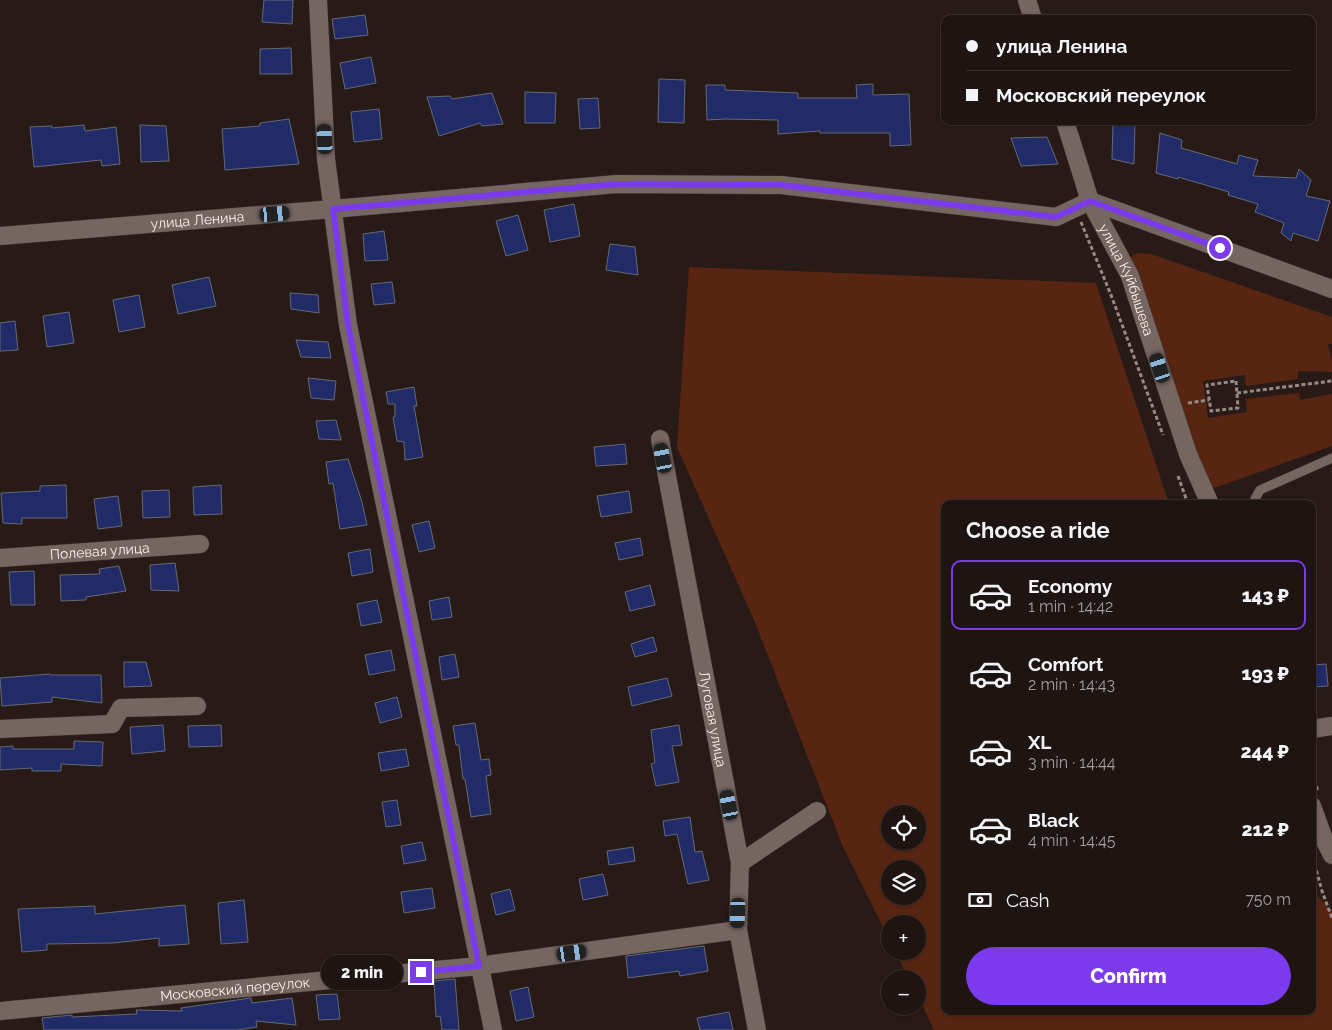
<!DOCTYPE html>
<meta charset="utf-8">
<style>
:root{--surface:#1e1411;--page:#2b211f;--text:#f1f3f6;--muted:#a19e9f;--line:#3c3331;--accent:#7c3aed}
body{margin:0;font-family:Raleway,sans-serif;background:var(--page);color:var(--text);height:100vh;display:flex;flex-direction:column;font-size:19px;white-space:nowrap}
*{box-sizing:border-box;margin:0}
p{font-size:16px;color:var(--muted)}
.icon{flex:none;width:28px;height:28px;fill:none;stroke:currentColor;stroke-width:2;stroke-linecap:round;stroke-linejoin:round}
.map{position:relative;flex:1;overflow:hidden}
.details{position:absolute;left:941px;top:500px;width:375px;height:515px;display:flex;flex-direction:column;background:var(--surface);border-radius:10px;box-shadow:0 1px 4px #0004,0 0 0 1px var(--line)}
.details>*{flex:none}
.guide{position:absolute;left:941px;top:15px;width:375px;height:110px;border-radius:10px;box-shadow:0 1px 4px #0004,0 0 0 1px var(--line);display:grid;align-content:center;height:110px;padding:0 25px;background:var(--surface)}
.controls{position:absolute;left:881px;top:805px;display:grid;gap:10px}
.controls a{display:grid;place-items:center;width:45px;height:45px;border-radius:50%;background:var(--surface);box-shadow:0 1px 4px #0004,0 0 0 1px var(--line);font-size:25px}
.end{position:absolute;width:22px;height:22px;margin:-11px;border:6px solid #7c3aed;background:#fff;box-shadow:0 0 0 2px #fff}
.from{border-radius:50%}
.bubble{position:absolute;height:35px;border-radius:18px;background:var(--surface);box-shadow:0 1px 4px #0004,0 0 0 1px var(--line);font-size:16px;font-weight:800;line-height:35px;text-align:center}
.car{position:absolute;width:15px;height:30px;margin:-15px -8px;border-radius:6px;box-shadow:0 0 4px 1px #0007;background:linear-gradient(#222 24%,#8ab4d8 0 40%,#222 0 76%,#8ab4d8 0 86%,#222 0)}
.guide b{display:flex;align-items:center;gap:18px;height:48px;font-size:19px}
.guide b+b{border-top:1px solid var(--line)}
.guide i{width:12px;height:12px;background:var(--text)}
ul{padding:0;list-style:none}
li{display:flex;align-items:center;gap:15px;height:70px;margin:0 10px 8px;padding:0 15px;border:2px solid transparent;border-radius:10px}
li div{flex:1}
li b{display:block;font-size:19px}
li em{font-style:normal;font-weight:800}
li.on{border-color:var(--accent)}
li>.icon{width:45px;height:45px;stroke-width:1.5}
h2{padding:0 25px;font-size:22px;line-height:60px}
.pay{display:flex;align-items:center;gap:12px;height:55px;padding:0 25px;font-size:19px}
.pay p{margin-inline-start:auto}
.primary-button{display:flex;gap:10px;margin-top:auto;padding:10px 25px}
.primary-button a{flex:1;height:58px;border-radius:30px;background:var(--accent);color:#fff;font-size:20px;font-weight:800;line-height:58px;text-align:center}
.map>svg:first-child{display:block}
</style>
<div class="map">
<svg width="1332" height="1030" viewBox="0 0 1332 1030">
<rect width="100%" height="100%" fill="#281b17"/>
<g fill="#582513" fill-rule="evenodd">
<path d="M1137,253L1151,254L1332,317V344H1328L1332,361V372L1298,371V379L1246,386L1245,375L1203,381L1208,418L1247,412L1246,399L1299,393L1300,400L1332,394V446L1217,487L1211,488L1207,484L1131,261L1132,256Z"/>
<path d="M689,267L1096,283L1169,504H945V1011H1312L1313,891L1332,911V1030H934L918,996V979H909L895,951H918V924H890V941L843,847L754,620L677,447ZM890,814H918V841H890ZM890,869H918V896H890Z"/>
</g>
<g fill="#212b67" stroke="#646976">
<path d="M264,0H293L292,24L262,22Z"/>
<path d="M365,15L368,35L335,39L332,19Z"/>
<path d="M291,48L292,74H260V49Z"/>
<path d="M371,57L376,83L345,89L340,63Z"/>
<path d="M659,79L685,80L684,123L658,122Z"/>
<path d="M873,84V95L909,94L911,145L890,146V133H820V131L778,134V120L725,119L707,120L706,85H725V90L798,93V98H857L856,85Z"/>
<path d="M525,92L556,93L555,123H525Z"/>
<path d="M492,93L503,124L482,126L480,123L439,136L427,97L450,96L452,99Z"/>
<path d="M598,98L600,128L580,129L578,99Z"/>
<path d="M379,109L382,139L354,142L351,112Z"/>
<path d="M289,119L299,164L225,170L222,129L260,126V123Z"/>
<path d="M1113,121H1135L1134,164L1112,159Z"/>
<path d="M84,125L85,131L116,127L120,164L102,166L101,160L34,167L30,127L52,126V128Z"/>
<path d="M140,125L166,126L169,161L141,162Z"/>
<path d="M1160,133L1182,140L1181,148L1237,164L1239,155L1258,160L1253,176L1296,178L1299,169L1311,180L1306,196L1330,201L1318,241L1293,233L1291,241L1281,233L1284,223L1255,212L1258,204L1228,195L1229,192L1178,177V179L1156,173Z"/>
<path d="M1047,137L1058,164L1021,166L1011,138Z"/>
<path d="M574,204L580,236L550,242L544,210Z"/>
<path d="M518,215L528,250L506,256L496,221Z"/>
<path d="M384,231L388,260L365,261L363,234Z"/>
<path d="M610,244L635,247L638,275L606,270Z"/>
<path d="M209,277L216,306L178,314L172,285Z"/>
<path d="M392,282L395,303L374,305L371,284Z"/>
<path d="M290,293L318,295L319,313L291,309Z"/>
<path d="M139,295L145,327L119,332L113,300Z"/>
<path d="M69,312L74,343L47,347L43,316Z"/>
<path d="M15,321L18,350L0,351V323Z"/>
<path d="M296,340L328,342L331,358L301,357Z"/>
<path d="M308,378L336,381L334,400L311,398Z"/>
<path d="M414,387L417,406H414L423,457L405,460L404,442L397,441L393,417H395V404H388L386,392Z"/>
<path d="M336,420L341,440L319,439L316,421Z"/>
<path d="M625,444L627,464L596,466L594,447Z"/>
<path d="M348,459L362,502L367,525L340,529L333,483L329,484L326,462Z"/>
<path d="M66,485L67,518H22V524L3,523L1,493L40,491V486Z"/>
<path d="M221,485L222,514L194,515L193,487Z"/>
<path d="M169,490L170,517L143,518L142,491Z"/>
<path d="M629,491L632,512L601,517L597,496Z"/>
<path d="M118,496L122,526L98,529L94,499Z"/>
<path d="M429,521L435,548L419,552L412,525Z"/>
<path d="M640,538L643,555L619,560L615,543Z"/>
<path d="M370,549L373,572L352,576L348,553Z"/>
<path d="M175,563L179,591L151,590L150,565Z"/>
<path d="M119,566L126,591L86,597V600L61,601L60,575L100,574L99,569Z"/>
<path d="M34,571L35,605H11L9,572Z"/>
<path d="M650,585L655,605L630,611L625,592Z"/>
<path d="M449,597L452,617L432,620L429,601Z"/>
<path d="M377,600L382,622L361,626L357,604Z"/>
<path d="M653,637L657,651L635,657L631,644Z"/>
<path d="M391,650L395,670L369,675L365,655Z"/>
<path d="M455,654L459,677L442,680L439,657Z"/>
<path d="M124,662H146L152,686L124,687Z"/>
<path d="M1326,664L1328,686L1312,687V665Z"/>
<path d="M50,674V675H101L102,703L52,697V702L2,706L0,678Z"/>
<path d="M667,678L672,696L632,706L628,687Z"/>
<path d="M397,697L402,717L380,723L375,703Z"/>
<path d="M475,723L481,760L489,759L491,775L486,776L491,814L471,817L465,779H463L459,745H456L453,726Z"/>
<path d="M163,725L165,751L132,754L130,727Z"/>
<path d="M221,725L222,746L189,747L188,726Z"/>
<path d="M679,725L682,745L672,746L679,782L656,786L651,764L655,763L651,730Z"/>
<path d="M74,741L103,742L102,766L61,764V771H32V768L0,770V747L13,746V749H74Z"/>
<path d="M406,749L409,766L381,771L378,753Z"/>
<path d="M397,800L401,825L386,827L382,802Z"/>
<path d="M690,817L695,852L702,851L709,880L688,884L677,834L665,836L663,821Z"/>
<path d="M422,842L426,860L404,864L401,846Z"/>
<path d="M633,847L635,861L609,865L607,851Z"/>
<path d="M603,874L608,895L583,900L579,879Z"/>
<path d="M432,888L435,908L404,913L401,892Z"/>
<path d="M510,889L515,910L496,915L491,894Z"/>
<path d="M244,900L248,942L221,944L218,903Z"/>
<path d="M185,905L189,944L159,946V938L113,943L47,944V950L22,952L18,909L95,906V914Z"/>
<path d="M704,946L708,971L680,976L679,971L628,978L626,956Z"/>
<path d="M455,979L459,1030H442L440,1016L436,1017L434,981Z"/>
<path d="M528,987L534,1017L516,1021L510,991Z"/>
<path d="M337,994L340,1019L319,1020L316,995Z"/>
<path d="M251,998L252,1003L292,998L296,1025L256,1021L257,1027L237,1030H44L42,1018L72,1015V1017L137,1014L136,1010L182,1011L181,1008Z"/>
<path d="M729,1012L733,1030H700L697,1018Z"/>
</g>
<g fill="none" stroke-linecap="round" stroke-linejoin="round">
<defs>
<path id="lane" d="M1256,504L1255,499L1260,490L1332,458"/>
<g id="street">
<path d="M318,0L326,159L348,325L493,1030"/>
<path d="M1027,0L1033,19"/>
<path id="s1" d="M1065,121L1090,201L1130,276L1188,454L1210,504"/>
<path id="s2" d="M0,236L333,209L617,184L781,185L1056,217L1090,201L1332,289"/>
<path id="s3" d="M660,439L740,863L738,930L757,1030"/>
<path id="s4" d="M0,558L200,544"/>
<path d="M0,729L112,724L121,708L197,706"/>
<path d="M1312,729L1332,726"/>
<path d="M1312,806L1324,839L1332,855"/>
<path d="M740,863L817,811"/>
<path id="s5" d="M0,1011L479,966L738,930"/>
</g>
</defs>
<use href="#lane" stroke="#3f3532" stroke-width="10"/>
<use href="#street" stroke="#3f3532" stroke-width="19"/>
<g stroke="#968a87" stroke-width="3" stroke-dasharray="4 2.5" stroke-linecap="butt">
<path d="M1081,222L1111,295L1163,435"/>
<path d="M1236,381L1238,408L1211,411L1207,385Z"/>
<path d="M1237,393L1332,381"/>
<path d="M1188,403L1209,400"/>
<path d="M1178,476L1188,504"/>
<path d="M1312,774L1318,791"/>
<path d="M1313,858L1322,891L1332,918"/>
</g>
<use href="#lane" stroke="#766661" stroke-width="9"/>
<use href="#street" stroke="#766661" stroke-width="18"/>
</g>
<g fill="none" stroke-linecap="round" stroke-linejoin="round">
<path stroke="#7c3aed" stroke-width="6" d="M421,972L479,966L348,325L333,209L617,184L781,185L1056,217L1090,201L1220,248"/>
</g>
<g text-anchor="middle" dominant-baseline="central" stroke-width="4" stroke-linejoin="round" paint-order="stroke">
<g font-size="14" fill="#faf0ed" stroke="#1e120e">
<text stroke="none"><textPath href="#s2" startOffset="198">улица Ленина</textPath></text>
<text stroke="none"><textPath href="#s1" startOffset="171">улица Куйбышева</textPath></text>
<text stroke="none"><textPath href="#s4" startOffset="100">Полевая улица</textPath></text>
<text stroke="none"><textPath href="#s3" startOffset="285">Луговая улица</textPath></text>
<text stroke="none"><textPath href="#s5" startOffset="236">Московский переулок</textPath></text>
</g>
</g>
</svg>
<div class="controls">
<a><svg class="icon" aria-label="locate" viewBox="0 0 24 24"><circle cx="12" cy="12" r="6"/><path d="M12 2v4M12 18v4M2 12h4M18 12h4"/></svg></a>
<a><svg class="icon" aria-label="layers" viewBox="0 0 24 24"><path d="M12 4l9 5-9 5-9-5zM3 14l9 5 9-5"/></svg></a>
<a>+</a>
<a>−</a>
</div>
<i class="end from" style="left:1220px;top:248px"></i>
<i class="end" style="left:421px;top:972px"></i>
<div class="bubble" style="left:321px;top:955px;width:82px">2 min</div>
<i class="car" style="left:325px;top:139px;rotate:357deg"></i>
<i class="car" style="left:275px;top:214px;rotate:85deg"></i>
<i class="car" style="left:1160px;top:368px;rotate:342deg"></i>
<i class="car" style="left:663px;top:458px;rotate:349deg"></i>
<i class="car" style="left:729px;top:805px;rotate:349deg"></i>
<i class="car" style="left:738px;top:913px;rotate:182deg"></i>
<i class="car" style="left:572px;top:953px;rotate:82deg"></i>
<div class="guide">
<b><i class="from"></i>улица Ленина</b>
<b><i></i>Московский переулок</b>
</div>
<section class="details">
<h2>Choose a ride</h2>
<ul>
<li class="on"><svg class="icon" aria-label="car" viewBox="0 0 24 24"><path d="M5 17H2v-5l4-1 3-4h7l3 4 3 1v5h-3M9 17h6M6 11h13"/><circle cx="7" cy="17" r="2"/><circle cx="17" cy="17" r="2"/></svg><div><b>Economy</b><p>1 min · 14:42</p></div><em>143 ₽</em></li>
<li><svg class="icon" aria-label="car" viewBox="0 0 24 24"><path d="M5 17H2v-5l4-1 3-4h7l3 4 3 1v5h-3M9 17h6M6 11h13"/><circle cx="7" cy="17" r="2"/><circle cx="17" cy="17" r="2"/></svg><div><b>Comfort</b><p>2 min · 14:43</p></div><em>193 ₽</em></li>
<li><svg class="icon" aria-label="car" viewBox="0 0 24 24"><path d="M5 17H2v-5l4-1 3-4h7l3 4 3 1v5h-3M9 17h6M6 11h13"/><circle cx="7" cy="17" r="2"/><circle cx="17" cy="17" r="2"/></svg><div><b>XL</b><p>3 min · 14:44</p></div><em>244 ₽</em></li>
<li><svg class="icon" aria-label="car" viewBox="0 0 24 24"><path d="M5 17H2v-5l4-1 3-4h7l3 4 3 1v5h-3M9 17h6M6 11h13"/><circle cx="7" cy="17" r="2"/><circle cx="17" cy="17" r="2"/></svg><div><b>Black</b><p>4 min · 14:45</p></div><em>212 ₽</em></li>
</ul>
<div class="pay"><svg class="icon" aria-label="cash" viewBox="0 0 24 24"><path d="M3 7h18v10H3z"/><circle cx="12" cy="12" r="2"/></svg>Cash<p>750 m</p></div>
<div class="primary-button"><a>Confirm</a></div>
</section>
</div>
